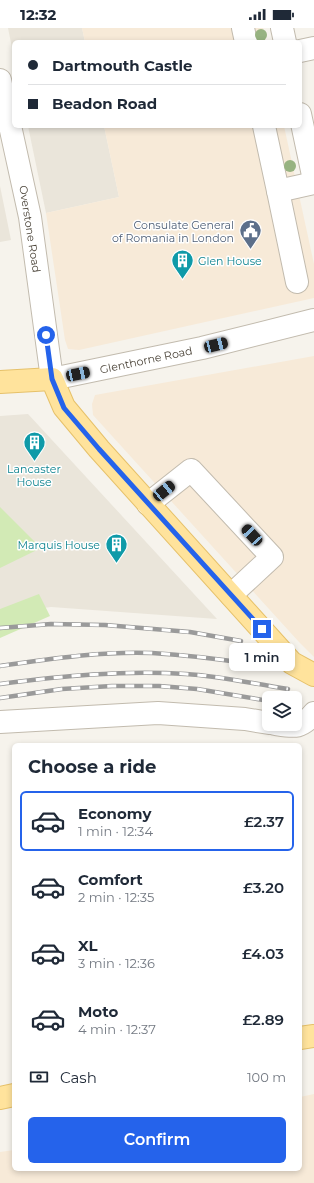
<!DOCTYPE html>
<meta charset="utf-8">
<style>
:root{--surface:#fff;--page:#f6f6f7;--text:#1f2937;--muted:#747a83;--line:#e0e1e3;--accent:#2563eb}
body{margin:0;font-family:Montserrat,sans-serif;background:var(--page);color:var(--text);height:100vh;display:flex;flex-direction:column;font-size:15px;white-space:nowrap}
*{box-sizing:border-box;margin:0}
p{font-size:13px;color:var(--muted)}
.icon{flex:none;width:22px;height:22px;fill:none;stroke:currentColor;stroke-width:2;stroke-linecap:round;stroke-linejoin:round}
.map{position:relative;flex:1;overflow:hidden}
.details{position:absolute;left:12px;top:715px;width:290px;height:428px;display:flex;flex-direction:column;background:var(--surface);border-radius:6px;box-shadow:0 2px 6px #0003}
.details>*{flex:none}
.top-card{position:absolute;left:12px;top:12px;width:290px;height:88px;border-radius:6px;box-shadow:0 2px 6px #0003;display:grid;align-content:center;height:88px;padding:0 16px;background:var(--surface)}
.tools{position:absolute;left:262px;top:663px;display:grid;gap:8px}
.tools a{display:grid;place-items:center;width:40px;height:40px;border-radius:6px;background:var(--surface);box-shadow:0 2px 6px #0003;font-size:20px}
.end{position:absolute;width:18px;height:18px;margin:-9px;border:5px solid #2563eb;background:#fff;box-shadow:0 0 0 2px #fff}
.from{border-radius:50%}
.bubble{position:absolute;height:28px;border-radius:6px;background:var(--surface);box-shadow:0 2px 6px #0003;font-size:13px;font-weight:600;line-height:28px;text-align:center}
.car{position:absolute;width:12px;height:24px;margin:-12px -6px;border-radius:5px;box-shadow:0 0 3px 1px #0007;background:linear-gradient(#222 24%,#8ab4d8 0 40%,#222 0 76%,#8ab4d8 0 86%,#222 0)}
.top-card b{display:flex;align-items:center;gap:14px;height:38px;font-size:15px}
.top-card b+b{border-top:1px solid var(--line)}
.top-card i{width:10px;height:10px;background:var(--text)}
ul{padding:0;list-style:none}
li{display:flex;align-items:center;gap:12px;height:60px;margin:0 8px 6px;padding:0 8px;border:2px solid transparent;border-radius:6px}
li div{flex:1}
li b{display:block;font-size:15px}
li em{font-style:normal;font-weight:600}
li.active{border-color:var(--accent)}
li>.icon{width:36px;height:36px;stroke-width:1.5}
h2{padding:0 16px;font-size:18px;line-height:48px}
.pay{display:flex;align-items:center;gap:10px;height:44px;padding:0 16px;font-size:15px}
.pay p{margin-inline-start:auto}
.button{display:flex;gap:8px;margin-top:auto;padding:8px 16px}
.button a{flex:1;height:46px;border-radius:6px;background:var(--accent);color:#fff;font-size:16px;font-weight:600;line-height:46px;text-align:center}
.status{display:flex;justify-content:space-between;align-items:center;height:28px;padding:0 20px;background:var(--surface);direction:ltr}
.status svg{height:11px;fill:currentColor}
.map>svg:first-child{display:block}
</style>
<div class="status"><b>12:32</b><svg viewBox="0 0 49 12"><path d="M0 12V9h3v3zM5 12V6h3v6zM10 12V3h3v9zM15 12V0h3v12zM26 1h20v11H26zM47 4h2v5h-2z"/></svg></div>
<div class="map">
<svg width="314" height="1155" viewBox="0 0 314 1155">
<rect width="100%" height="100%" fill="#f6f3ec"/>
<g fill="#eae5da">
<path d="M8,0H82L85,14H14V30Z"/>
<path d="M28,98H104L119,169L46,185Z"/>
<path d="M0,158L11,212L0,214Z"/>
<path d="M28,386L217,591L51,579L0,586V388Z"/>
</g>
<g fill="#f7ead8">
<path d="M82,0H263L266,14H85Z"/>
<path d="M104,98H284L314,236V270L79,322L68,321L65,312L46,185L119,169Z"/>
<path d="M314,328V629L299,614L93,387L92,376L95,367Z"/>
<path d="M314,1066V1155H0V1124L14,1122V1141H300V1069Z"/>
</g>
<g fill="#d2eab5">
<path d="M0,479L41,520L0,540Z"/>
<path d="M39,566L50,588L0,610V581Z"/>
</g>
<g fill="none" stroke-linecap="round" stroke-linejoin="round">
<defs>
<g id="minor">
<path d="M243,0L246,14"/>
<path d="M282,0L285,14"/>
<path d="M300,23L314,20"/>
<path d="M0,52L30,189L52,351L202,320L314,292"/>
<path d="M300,86L314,152"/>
<path d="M264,98L278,163L314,155"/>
<path d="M278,163L297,254"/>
<path d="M148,476L191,442L272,529L231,567"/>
<path d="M0,694L158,685L245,691L269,695"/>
<path d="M275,696C294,699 301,701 314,685"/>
</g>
<g id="major">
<path d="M0,354L52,351L64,379L99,421L292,635L314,647"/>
<path d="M300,1010L314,1008"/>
<path d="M0,1070L14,1067"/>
</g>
</defs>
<use href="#minor" stroke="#c2bbae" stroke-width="24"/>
<use href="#major" stroke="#e6c16a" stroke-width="24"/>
<use href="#minor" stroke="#fff" stroke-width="22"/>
<use href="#major" stroke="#ffe39c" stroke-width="22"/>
<defs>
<g id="rail">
<path d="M0,600L51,596L105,597L190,604L241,613"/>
<path d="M0,638C50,631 101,623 152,625C185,627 219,631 252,636"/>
<path d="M0,656C62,648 123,642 186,646C220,648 254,656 288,661"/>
<path d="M0,670L62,661L112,658H159L197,661L269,673"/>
</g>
</defs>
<use href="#rail" stroke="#9a9a9a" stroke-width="4.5"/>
<use href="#rail" stroke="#fff" stroke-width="3" stroke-dasharray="9" stroke-linecap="butt"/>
</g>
<g fill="#97b381">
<circle cx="261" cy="7" r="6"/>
<circle cx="290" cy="138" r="6"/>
</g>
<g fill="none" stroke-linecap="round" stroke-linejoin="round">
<path stroke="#2563eb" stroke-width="5" d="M46,307L52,351L64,380L99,421L262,601"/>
</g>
<defs>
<symbol id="civic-pin" viewBox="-11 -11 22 30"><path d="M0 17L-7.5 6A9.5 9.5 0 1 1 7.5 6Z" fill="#5c6f8a" stroke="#fff"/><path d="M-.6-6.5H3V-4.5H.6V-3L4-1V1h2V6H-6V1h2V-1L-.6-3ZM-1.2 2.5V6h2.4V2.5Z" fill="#fff"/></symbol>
<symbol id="building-pin" viewBox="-11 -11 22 30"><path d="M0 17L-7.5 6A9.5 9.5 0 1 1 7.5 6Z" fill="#0f9aa8" stroke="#fff"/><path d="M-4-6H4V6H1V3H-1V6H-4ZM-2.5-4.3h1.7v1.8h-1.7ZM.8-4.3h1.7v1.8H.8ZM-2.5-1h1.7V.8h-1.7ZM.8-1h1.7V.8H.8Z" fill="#fff"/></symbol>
</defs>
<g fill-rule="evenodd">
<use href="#civic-pin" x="238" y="190" width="25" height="34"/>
<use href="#building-pin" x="170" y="220" width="25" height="34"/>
<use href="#building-pin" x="22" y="402" width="25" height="34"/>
<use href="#building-pin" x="104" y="504" width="25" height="34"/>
</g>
<g text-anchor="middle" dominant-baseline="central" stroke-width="3" stroke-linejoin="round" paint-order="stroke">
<g font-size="11" fill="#4e5e75" stroke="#fff" text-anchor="end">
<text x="234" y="197">Consulate General<tspan x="234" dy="13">of Romania in London</tspan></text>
</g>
<g font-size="11" fill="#4b4439" stroke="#fff">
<text transform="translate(30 201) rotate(81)">Overstone Road</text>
<text transform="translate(146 332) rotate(-12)">Glenthorne Road</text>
</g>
<g font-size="11" fill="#0d838f" stroke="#fff" text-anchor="start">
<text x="198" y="233">Glen House</text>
<text x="34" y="441" text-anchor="middle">Lancaster<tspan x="34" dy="13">House</tspan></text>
<text x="100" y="517" text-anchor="end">Marquis House</text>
</g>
</g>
</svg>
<div class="tools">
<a><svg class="icon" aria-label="layers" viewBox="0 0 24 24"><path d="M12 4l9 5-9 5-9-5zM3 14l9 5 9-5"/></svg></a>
</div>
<i class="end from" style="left:46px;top:307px"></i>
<i class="end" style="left:262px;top:601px"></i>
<div class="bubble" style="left:229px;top:615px;width:66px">1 min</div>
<i class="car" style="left:216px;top:317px;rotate:76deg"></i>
<i class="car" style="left:78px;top:346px;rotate:78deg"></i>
<i class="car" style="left:164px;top:463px;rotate:51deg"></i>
<i class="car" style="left:252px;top:507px;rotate:317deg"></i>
<div class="top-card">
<b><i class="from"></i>Dartmouth Castle</b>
<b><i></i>Beadon Road</b>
</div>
<section class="details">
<h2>Choose a ride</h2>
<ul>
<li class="active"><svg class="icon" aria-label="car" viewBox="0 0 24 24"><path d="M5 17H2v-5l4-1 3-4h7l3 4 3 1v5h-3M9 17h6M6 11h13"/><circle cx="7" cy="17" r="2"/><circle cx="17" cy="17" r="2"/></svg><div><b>Economy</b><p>1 min · 12:34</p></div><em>£2.37</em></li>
<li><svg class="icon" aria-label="car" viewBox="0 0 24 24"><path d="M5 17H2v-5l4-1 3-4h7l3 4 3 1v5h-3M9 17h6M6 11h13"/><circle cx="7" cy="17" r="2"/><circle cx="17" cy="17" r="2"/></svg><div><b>Comfort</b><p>2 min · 12:35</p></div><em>£3.20</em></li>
<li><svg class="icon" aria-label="car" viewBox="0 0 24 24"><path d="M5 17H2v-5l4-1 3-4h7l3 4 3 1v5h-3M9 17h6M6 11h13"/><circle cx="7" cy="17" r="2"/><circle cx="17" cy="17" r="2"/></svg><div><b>XL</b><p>3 min · 12:36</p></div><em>£4.03</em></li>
<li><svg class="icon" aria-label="car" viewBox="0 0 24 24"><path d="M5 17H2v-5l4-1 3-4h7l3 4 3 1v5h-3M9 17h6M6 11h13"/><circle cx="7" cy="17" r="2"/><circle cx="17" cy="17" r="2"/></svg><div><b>Moto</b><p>4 min · 12:37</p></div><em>£2.89</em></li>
</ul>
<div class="pay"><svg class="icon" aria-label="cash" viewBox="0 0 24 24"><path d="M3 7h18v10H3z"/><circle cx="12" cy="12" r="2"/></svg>Cash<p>100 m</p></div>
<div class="button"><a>Confirm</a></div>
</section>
</div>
